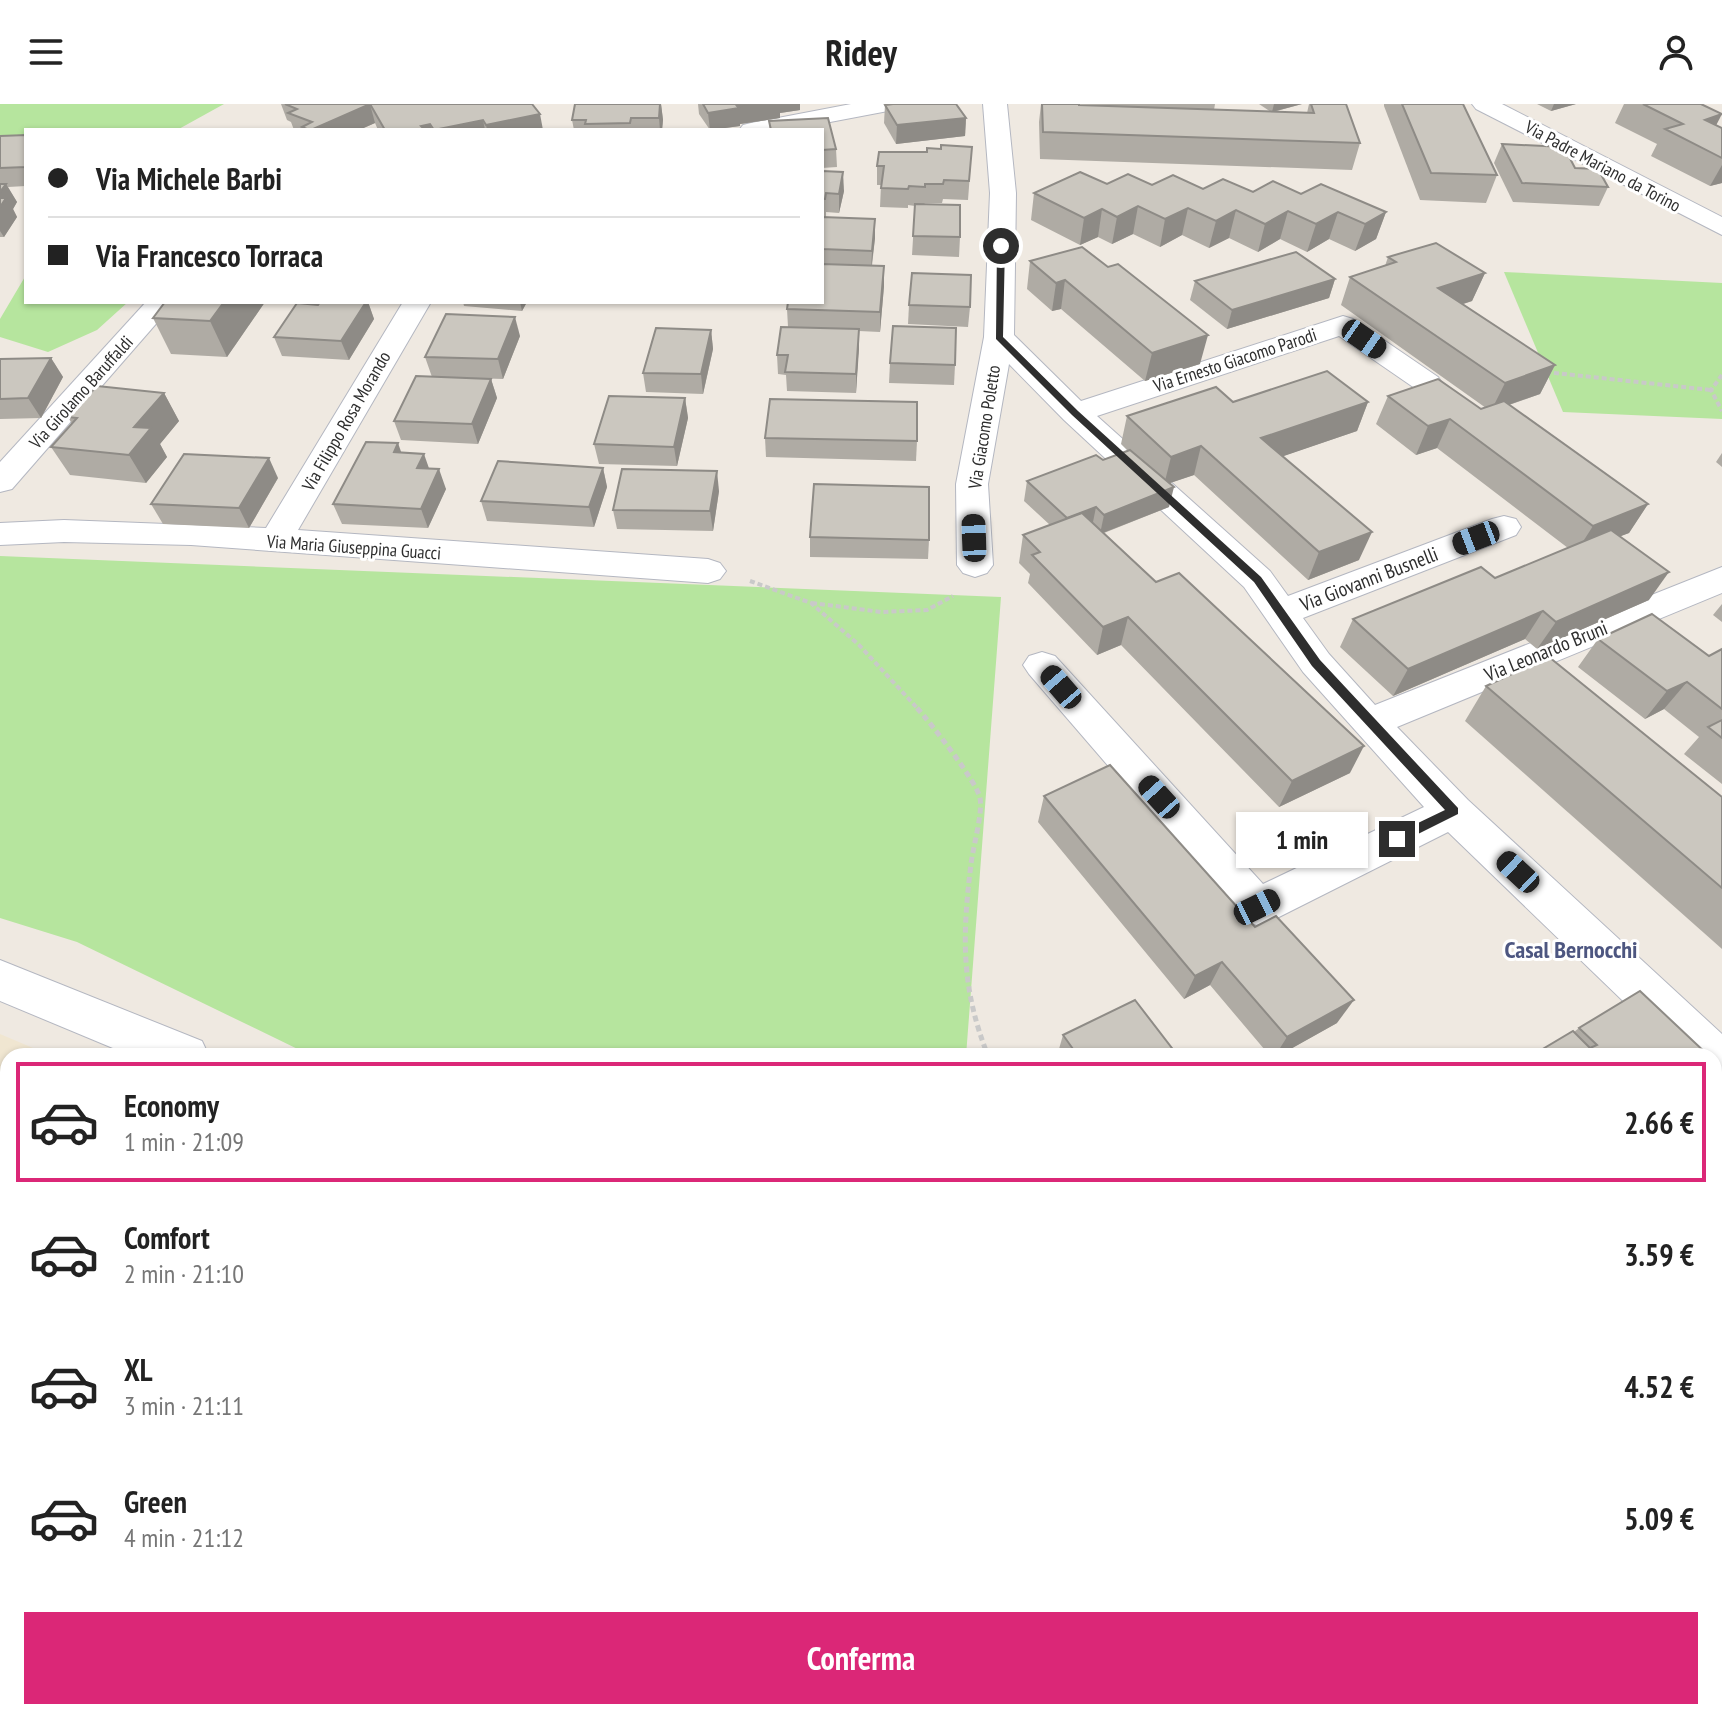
<!DOCTYPE html>
<html lang="it">
<meta charset="utf-8">
<style>
:root{--surface:#fff;--page:#f2f2f2;--text:#222;--muted:#767676;--line:#e0e0e0;--accent:#db2777}
body{margin:0;font-family:"PT Sans Narrow",sans-serif;background:var(--page);color:var(--text);height:100vh;display:flex;flex-direction:column;font-size:30px;white-space:nowrap}
*{box-sizing:border-box;margin:0}
p{font-size:26px;color:var(--muted)}
.icon{flex:none;width:44px;height:44px;fill:none;stroke:currentColor;stroke-width:2;stroke-linecap:round;stroke-linejoin:round}
.map{position:relative;flex:1;overflow:hidden}
.panel{position:absolute;left:0px;top:944px;width:1722px;height:672px;display:flex;flex-direction:column;background:var(--surface);border-radius:24px 24px 0 0;box-shadow:0 2px 6px #0004}
.panel>*{flex:none}
.hud{position:absolute;left:24px;top:24px;width:800px;height:176px;border-radius:0px;box-shadow:0 2px 6px #0004;display:grid;align-content:center;height:176px;padding:0 24px;background:var(--surface)}
.end{position:absolute;width:36px;height:36px;margin:-18px;border:10px solid #2e2e2e;background:#fff;box-shadow:0 0 0 4px #fff}
.from{border-radius:50%}
.bubble{position:absolute;height:56px;border-radius:0px;background:var(--surface);box-shadow:0 2px 6px #0004;font-size:26px;font-weight:800;line-height:56px;text-align:center}
.car{position:absolute;width:24px;height:48px;margin:-24px -12px;border-radius:10px;box-shadow:0 0 6px 2px #0007;background:linear-gradient(#222 24%,#8ab4d8 0 40%,#222 0 76%,#8ab4d8 0 86%,#222 0)}
.hud b{display:flex;align-items:center;gap:28px;height:76px;font-size:30px}
.hud b+b{border-top:2px solid var(--line)}
.hud i{width:20px;height:20px;background:var(--text)}
ul{padding:14px 0 0;list-style:none}
li{display:flex;align-items:center;gap:24px;height:120px;margin:0 16px 12px;padding:0 8px;border:4px solid transparent;border-radius:0px}
li div{flex:1}
li b{display:block;font-size:30px}
li em{font-style:normal;font-weight:800}
li.current{border-color:var(--accent)}
li>.icon{width:72px;height:72px;stroke-width:1.5}
.primary-button{display:flex;gap:16px;margin-top:auto;padding:16px 24px}
.primary-button a{flex:1;height:92px;border-radius:0px;background:var(--accent);color:#fff;font-size:32px;font-weight:800;line-height:92px;text-align:center}
header{display:flex;justify-content:space-between;align-items:center;height:104px;padding:0 24px;background:var(--surface);font-size:36px;font-weight:800}
.map>svg:first-child{display:block}
</style>
<header><svg class="icon" aria-label="menu" viewBox="0 0 24 24"><path d="M4 6h16M4 12h16M4 18h16"/></svg>Ridey<svg class="icon" aria-label="person" viewBox="0 0 24 24"><circle cx="12" cy="8" r="4"/><path d="M4 21q1-7 8-7t8 7"/></svg></header>
<div class="map">
<svg width="1722" height="1616" viewBox="0 0 1722 1616">
<rect width="100%" height="100%" fill="#efe9e1"/>
<path fill="#f0e6d1" d="M0,930L52,952H8V1608H110V1616H0Z"/>
<g fill="#b6e59e">
<path d="M0,0H224L177,26H26V35L0,33Z"/>
<path d="M1504,168L1722,179V315L1563,308Z"/>
<path d="M26,171V198H128L97,226L48,248L0,233V215Z"/>
<path d="M0,452L1001,493L966,952H312L77,838L0,814Z"/>
</g>
<g fill="none" stroke-linecap="round" stroke-linejoin="round">
<defs>
<g id="street">
<path d="M851,0H900L896,5L888,7L788,26H739L743,21L751,19Z"/>
<path d="M983,0H1007L1016,89L1014,231L1081,297L1343,212L1353,215L1438,273L1442,279L1438,285L1427,288L1416,285L1339,232L1097,312L1270,467L1288,492L1492,415L1504,412L1516,415L1521,423L1516,431L1303,514L1329,550L1375,601L1722,463V489L1397,623L1468,696L1722,930V970L1714,973V952H1680L1448,728L1273,816L1257,821L1241,816L1029,570L1023,561L1029,552L1042,548L1055,552L1263,780L1424,703L1303,568L1244,483L1064,316L1009,260L988,380L993,461L987,469L975,473L963,469L957,461L956,380L984,233L990,89Z"/>
<path d="M1472,0H1502L1722,113V131L1476,5Z"/>
<path d="M146,198H175L12,385L0,388V358Z"/>
<path d="M403,198H431L298,426L708,455L720,459L726,467L720,475L708,479L191,441L64,438L0,441V419L64,416L266,424Z"/>
<path d="M0,856L202,937L209,952H132L0,897Z"/>
<path d="M1722,1186V1300L1714,1297V1189Z"/>
</g>
</defs>
<use href="#street" stroke="#b4b7c1" stroke-width="2"/>
<g stroke="#c9c9c9" stroke-width="4" stroke-dasharray="5 3" stroke-linecap="butt">
<path d="M1546,268L1711,286"/>
<path d="M1722,271L1711,286L1722,307"/>
<path d="M750,477L811,499L859,541L919,606"/>
<path d="M812,499L881,508L927,506L953,492"/>
</g>
<path stroke="#c9c9c9" stroke-width="5" stroke-dasharray="6 4" stroke-linecap="butt" d="M917,604C930,618 977,678 980,694C983,709 973,743 971,760C962,833 961,883 988,952"/>
<use href="#street" fill="#fff" fill-rule="evenodd"/>
</g>
<g fill="#afaba4">
<path d="M281,0H532L543,26H378L375,19L359,26H294L291,18L287,16Z"/>
<path d="M661,0L663,16L662,26H574L572,16Z"/>
<path d="M698,0H800V6L780,9V14L740,20V22L710,26L699,10Z"/>
<path d="M1041,0H1215L1214,6L1271,8L1259,0H1302L1273,8L1307,9L1309,0H1346L1360,39L1352,66L1040,55L1039,18Z"/>
<path d="M1384,0H1463L1497,71L1486,99L1420,96L1384,2Z"/>
<path d="M1537,0H1576L1551,7Z"/>
<path d="M1624,0H1701L1716,21L1722,24V79L1710,82L1651,52L1657,40L1615,19Z"/>
<path d="M885,1L966,14L965,32L896,40L884,19Z"/>
<path d="M828,14L836,45L837,63L822,64V26H770L769,17Z"/>
<path d="M26,31V82L8,83L17,98L13,105L17,113L4,133H0V32Z"/>
<path d="M1502,40L1575,64L1608,83L1599,102L1513,98L1494,59Z"/>
<path d="M972,43L968,96L943,95L942,99H924L960,133L959,153L912,151L915,102L908,101V104L880,103L881,81H877V62L927,48L941,45Z"/>
<path d="M822,67L844,87L839,109L826,108V113L875,134L872,162L884,182L880,228L859,227L856,289L787,287L786,271L778,270L777,251L788,223L787,205L822,198Z"/>
<path d="M1107,80L1152,81L1301,90L1386,108L1376,135L1355,147L1329,135L1307,148L1280,135L1258,148L1229,134L1209,144L1182,131L1160,143L1133,130L1112,140L1098,133L1080,141L1031,116L1034,89Z"/>
<path d="M1082,143L1200,260L1145,277L1061,205L1052,207L1027,185L1030,157Z"/>
<path d="M1388,153L1485,169L1472,197L1463,200L1555,261L1540,290L1509,301L1648,400L1629,429L1620,432L1649,496L1537,545L1525,535L1393,592L1340,543L1353,515L1495,474L1568,444L1437,344L1416,351L1376,320L1388,292L1481,305L1486,304L1341,201L1350,173L1385,162Z"/>
<path d="M1335,175L1329,194L1227,225L1190,196L1195,177Z"/>
<path d="M165,198H265L227,253L171,250L153,214Z"/>
<path d="M320,198H368L374,215L349,256L282,252L274,233L318,201Z"/>
<path d="M463,198H527L522,207L464,202Z"/>
<path d="M593,198H629L594,200Z"/>
<path d="M909,201L970,203L968,223L908,220Z"/>
<path d="M711,226L713,245L703,290L646,288L643,269Z"/>
<path d="M520,232L503,275L443,273L491,275L497,294L478,340L401,336L394,317L432,273L425,253Z"/>
<path d="M51,254L63,273L41,314L0,315V255Z"/>
<path d="M890,259L955,261L954,281L889,279Z"/>
<path d="M164,289L179,317L160,340L167,353L146,379L70,371L51,343L72,320L68,313Z"/>
<path d="M685,294L688,314L677,362L599,360L594,340Z"/>
<path d="M1233,298H1368L1357,327L1283,352L1359,456L1308,476L1194,371L1170,379L1169,403L1104,429L1350,669L1279,703L1121,541L1097,551L1028,479L1030,470L1019,459L1023,431L1050,421L1024,397L1027,377L1103,356L1128,347L1121,340L1127,312Z"/>
<path d="M765,334L917,337L916,357L766,353Z"/>
<path d="M401,349L429,365L446,385L428,424L342,420L333,400Z"/>
<path d="M1722,349V363L1716,358Z"/>
<path d="M603,364L607,383L594,423L487,417L481,397Z"/>
<path d="M278,374L249,424L163,420L151,400Z"/>
<path d="M719,387L713,427L617,425L613,406Z"/>
<path d="M810,433L929,436L928,455L810,453Z"/>
<path d="M1722,500V518L1713,511Z"/>
<path d="M1598,535L1709,552L1722,545V680L1684,650L1699,633L1664,605L1645,615L1578,563Z"/>
<path d="M1486,582L1722,693V845L1465,617Z"/>
<path d="M1044,692L1337,919L1278,952H1270L1210,881L1184,895L1038,718Z"/>
<path d="M1579,924L1709,952H1531L1574,928Z"/>
<path d="M1063,931L1178,952H1057Z"/>
</g>
<g fill="#8e8b86">
<path d="M370,0L375,19L359,26H311Z"/>
<path d="M661,0L663,16L662,26H660L659,14Z"/>
<path d="M748,0H800V6L780,9V14L740,20V22L710,26L708,9Z"/>
<path d="M1274,0H1302L1272,8Z"/>
<path d="M1554,0H1576L1551,7Z"/>
<path d="M540,10L543,26H487L486,21Z"/>
<path d="M1722,10L1708,37L1705,16Z"/>
<path d="M966,14L965,32L896,40L897,21Z"/>
<path d="M483,16L485,26H434Z"/>
<path d="M430,20L432,26H421V22Z"/>
<path d="M1722,61V79L1710,82Z"/>
<path d="M843,68L844,87L839,109V90Z"/>
<path d="M6,80L17,98L13,105L17,113L4,133L0,127V88Z"/>
<path d="M1138,102L1133,130L1112,140L1117,113Z"/>
<path d="M1188,104L1182,131L1160,143L1165,115Z"/>
<path d="M1102,105L1098,133L1080,141L1084,114Z"/>
<path d="M1236,106L1229,134L1209,144L1216,117Z"/>
<path d="M1288,107L1280,135L1258,148L1265,120Z"/>
<path d="M1338,108L1329,135L1307,148L1316,120Z"/>
<path d="M1386,108L1376,135L1355,147L1365,120Z"/>
<path d="M875,115V134L871,166L872,147Z"/>
<path d="M884,162V182L880,228V208Z"/>
<path d="M1485,169L1472,197L1426,212L1438,184Z"/>
<path d="M1335,175L1329,194L1227,225L1232,206Z"/>
<path d="M1065,176L1061,205L1052,207L1056,179Z"/>
<path d="M224,198H265L227,253L210,217Z"/>
<path d="M366,198H368L374,215L349,256L341,237Z"/>
<path d="M520,198H527L522,207Z"/>
<path d="M515,213L520,232L503,275L498,255Z"/>
<path d="M859,225V245L856,289V270Z"/>
<path d="M711,226L713,245L703,290L701,270Z"/>
<path d="M1208,231L1200,260L1145,277L1152,249Z"/>
<path d="M51,254L63,273L41,314L28,294Z"/>
<path d="M1555,261L1540,290L1491,307L1505,279Z"/>
<path d="M491,275L497,294L478,340L472,320Z"/>
<path d="M164,289L179,317L160,340L167,353L146,379L129,351L134,323Z"/>
<path d="M685,294L688,314L677,362L674,343Z"/>
<path d="M1368,298L1357,327L1252,363L1261,334Z"/>
<path d="M1450,315L1437,344L1416,351L1428,322Z"/>
<path d="M398,339L405,359L394,348Z"/>
<path d="M1201,342L1194,371L1164,381L1171,353Z"/>
<path d="M424,350L431,370L417,364Z"/>
<path d="M269,354L278,374L249,424L239,404Z"/>
<path d="M603,364L607,383L594,423L589,403Z"/>
<path d="M439,365L446,385L428,424L421,405Z"/>
<path d="M717,367L719,387L713,427L710,407Z"/>
<path d="M1174,383L1169,403L1100,430L1104,411Z"/>
<path d="M1648,400L1629,429L1575,450L1593,422Z"/>
<path d="M1096,403L1092,423L1067,414Z"/>
<path d="M1372,428L1359,456L1308,476L1319,448Z"/>
<path d="M1669,468L1649,496L1537,545L1556,518Z"/>
<path d="M1543,507L1525,535L1393,592L1408,565Z"/>
<path d="M1128,513L1121,541L1097,551L1103,523Z"/>
<path d="M1687,578L1664,605L1645,615L1667,587Z"/>
<path d="M1364,642L1350,669L1279,703L1292,677Z"/>
<path d="M1222,858L1210,881L1184,895L1195,872Z"/>
<path d="M1354,896L1337,919L1278,952H1275L1287,933Z"/>
</g>
<g fill="#cbc7bf" stroke="#8e8b86" stroke-width="2">
<path d="M285,0H370L311,26H309L302,23L312,18L288,9L297,5Z"/>
<path d="M370,0H532L540,10L486,21L483,16L434,26L430,20L421,22L424,25L421,26H385Z"/>
<path d="M575,0H660L659,14H631L630,19L585,20L586,16H572Z"/>
<path d="M703,0H748L737,2L739,4L708,9Z"/>
<path d="M893,0H956L966,14L897,21L885,1Z"/>
<path d="M1042,0H1079V1L1314,9L1311,0H1346L1360,39L1043,28Z"/>
<path d="M1402,0H1463L1497,71L1431,69Z"/>
<path d="M1643,0H1701L1722,10L1705,16L1722,24V54L1665,25L1683,20Z"/>
<path d="M828,14L836,45L822,46V26H771L769,17Z"/>
<path d="M26,31V63L0,64V32Z"/>
<path d="M1502,40L1564,43L1575,64L1598,65L1608,83L1522,79Z"/>
<path d="M941,41L972,43L969,77L944,76L943,80H925V83L909,82L908,85L881,84L884,62H877L879,48H927V44L941,45Z"/>
<path d="M822,67L843,68L839,90L826,89L825,95H822Z"/>
<path d="M1080,68L1107,80L1128,70L1152,81L1173,71L1203,85L1223,75L1253,88L1273,77L1301,90L1321,80L1386,108L1365,120L1338,108L1316,120L1288,107L1265,120L1236,106L1216,117L1188,104L1165,115L1138,102L1117,113L1102,105L1084,114L1034,89Z"/>
<path d="M0,80H6L0,88Z"/>
<path d="M0,94H6L0,103Z"/>
<path d="M915,100L960,101V133L913,132Z"/>
<path d="M822,113L875,115L872,147L822,145Z"/>
<path d="M1436,139L1485,169L1438,184L1555,261L1505,279L1350,173L1396,158L1388,153Z"/>
<path d="M1082,143L1108,163L1118,160L1208,231L1152,249L1065,176L1056,179L1030,157Z"/>
<path d="M1296,148L1335,175L1232,206L1195,177Z"/>
<path d="M822,160L884,162L880,208L787,205L788,198H822Z"/>
<path d="M912,169L971,171L970,203L909,201Z"/>
<path d="M165,198H224L210,217L153,214Z"/>
<path d="M320,198H366L341,237L274,233L297,199L318,201Z"/>
<path d="M446,210L515,213L498,255L425,253Z"/>
<path d="M893,222L956,224L955,261L890,259Z"/>
<path d="M781,223L859,225L856,270L785,268L788,251H777Z"/>
<path d="M656,224L711,226L701,270L643,269Z"/>
<path d="M51,254L28,294L0,295V255Z"/>
<path d="M1327,267L1368,298L1261,334L1372,428L1319,448L1201,342L1171,353L1127,312L1216,283L1233,298Z"/>
<path d="M416,272L491,275L472,320L394,317Z"/>
<path d="M1438,275L1481,305L1504,297L1648,400L1593,422L1450,315L1428,322L1388,292Z"/>
<path d="M97,282L164,289L134,323L151,324L129,351L51,343L77,314L68,313Z"/>
<path d="M609,292L685,294L674,343L594,340Z"/>
<path d="M770,295L917,298V337L765,334Z"/>
<path d="M366,338L398,339L394,348L424,350L417,364L439,365L421,405L333,400Z"/>
<path d="M1130,346L1174,383L1104,411L1096,403L1067,414L1027,377L1096,351L1103,356Z"/>
<path d="M184,350L269,354L239,404L151,400Z"/>
<path d="M498,357L603,364L589,403L481,397Z"/>
<path d="M622,365L717,367L710,407L613,406Z"/>
<path d="M814,380L929,383V436L810,433Z"/>
<path d="M1082,409L1156,478L1179,469L1364,642L1292,677L1128,513L1103,523L1032,451L1040,448L1023,431Z"/>
<path d="M1611,426L1669,468L1556,518L1543,507L1408,565L1353,515L1481,463L1495,474Z"/>
<path d="M1652,510L1709,552L1722,545V605L1687,578L1667,587L1598,535Z"/>
<path d="M1549,553L1722,693V784L1486,582Z"/>
<path d="M1722,616V634L1708,623Z"/>
<path d="M1110,661L1255,823L1276,812L1354,896L1287,933L1222,858L1195,872L1044,692Z"/>
<path d="M1640,887L1709,952H1531L1573,927L1590,944L1597,941L1579,924Z"/>
<path d="M1135,896L1178,952H1078L1063,931Z"/>
<path d="M1714,974L1722,982V1132L1714,1137Z"/>
</g>
<path fill="#2e2e2e" d="M1001,139L1005,142L1003,233L1078,307L1261,473L1320,556L1458,704V710L1402,738H1393V731L1445,706L1312,562L1254,478L1072,311L996,235L997,142Z"/>
<g text-anchor="middle" dominant-baseline="central" stroke-width="6" stroke-linejoin="round" paint-order="stroke">
<g font-size="18" fill="#2e2e2e" stroke="#fff">
<text transform="translate(1603 62) rotate(28)">Via Padre Mariano da Torino</text>
<text transform="translate(1235 256) rotate(-18)">Via Ernesto Giacomo Parodi</text>
<text transform="translate(81 288) rotate(-48)">Via Girolamo Baruffaldi</text>
<text transform="translate(346 317) rotate(-60)">Via Filippo Rosa Morando</text>
<text transform="translate(984 323) rotate(-81)">Via Giacomo Poletto</text>
<text transform="translate(354 443) rotate(4)">Via Maria Giuseppina Guacci</text>
</g>
<g font-size="20" fill="#2e2e2e" stroke="#fff">
<text transform="translate(1369 475) rotate(-21)">Via Giovanni Busnelli</text>
<text transform="translate(1546 547) rotate(-22)">Via Leonardo Bruni</text>
</g>
<g font-size="24" font-weight="bold" fill="#4d5680" stroke="#fff">
<text x="1571" y="845">Casal Bernocchi</text>
</g>
</g>
</svg>
<i class="end from" style="left:1001px;top:142px"></i>
<i class="end" style="left:1397px;top:735px"></i>
<div class="bubble" style="left:1236px;top:708px;width:132px">1 min</div>
<i class="car" style="left:1364px;top:235px;rotate:125deg"></i>
<i class="car" style="left:974px;top:434px;rotate:358deg"></i>
<i class="car" style="left:1476px;top:434px;rotate:249deg"></i>
<i class="car" style="left:1061px;top:583px;rotate:319deg"></i>
<i class="car" style="left:1159px;top:693px;rotate:318deg"></i>
<i class="car" style="left:1518px;top:768px;rotate:313deg"></i>
<i class="car" style="left:1257px;top:803px;rotate:64deg"></i>
<div class="hud">
<b><i class="from"></i>Via Michele Barbi</b>
<b><i></i>Via Francesco Torraca</b>
</div>
<section class="panel">
<ul>
<li class="current"><svg class="icon" aria-label="car" viewBox="0 0 24 24"><path d="M5 17H2v-5l4-1 3-4h7l3 4 3 1v5h-3M9 17h6M6 11h13"/><circle cx="7" cy="17" r="2"/><circle cx="17" cy="17" r="2"/></svg><div><b>Economy</b><p>1 min · 21:09</p></div><em>2.66 €</em></li>
<li><svg class="icon" aria-label="car" viewBox="0 0 24 24"><path d="M5 17H2v-5l4-1 3-4h7l3 4 3 1v5h-3M9 17h6M6 11h13"/><circle cx="7" cy="17" r="2"/><circle cx="17" cy="17" r="2"/></svg><div><b>Comfort</b><p>2 min · 21:10</p></div><em>3.59 €</em></li>
<li><svg class="icon" aria-label="car" viewBox="0 0 24 24"><path d="M5 17H2v-5l4-1 3-4h7l3 4 3 1v5h-3M9 17h6M6 11h13"/><circle cx="7" cy="17" r="2"/><circle cx="17" cy="17" r="2"/></svg><div><b>XL</b><p>3 min · 21:11</p></div><em>4.52 €</em></li>
<li><svg class="icon" aria-label="car" viewBox="0 0 24 24"><path d="M5 17H2v-5l4-1 3-4h7l3 4 3 1v5h-3M9 17h6M6 11h13"/><circle cx="7" cy="17" r="2"/><circle cx="17" cy="17" r="2"/></svg><div><b>Green</b><p>4 min · 21:12</p></div><em>5.09 €</em></li>
</ul>
<div class="primary-button"><a>Conferma</a></div>
</section>
</div>
